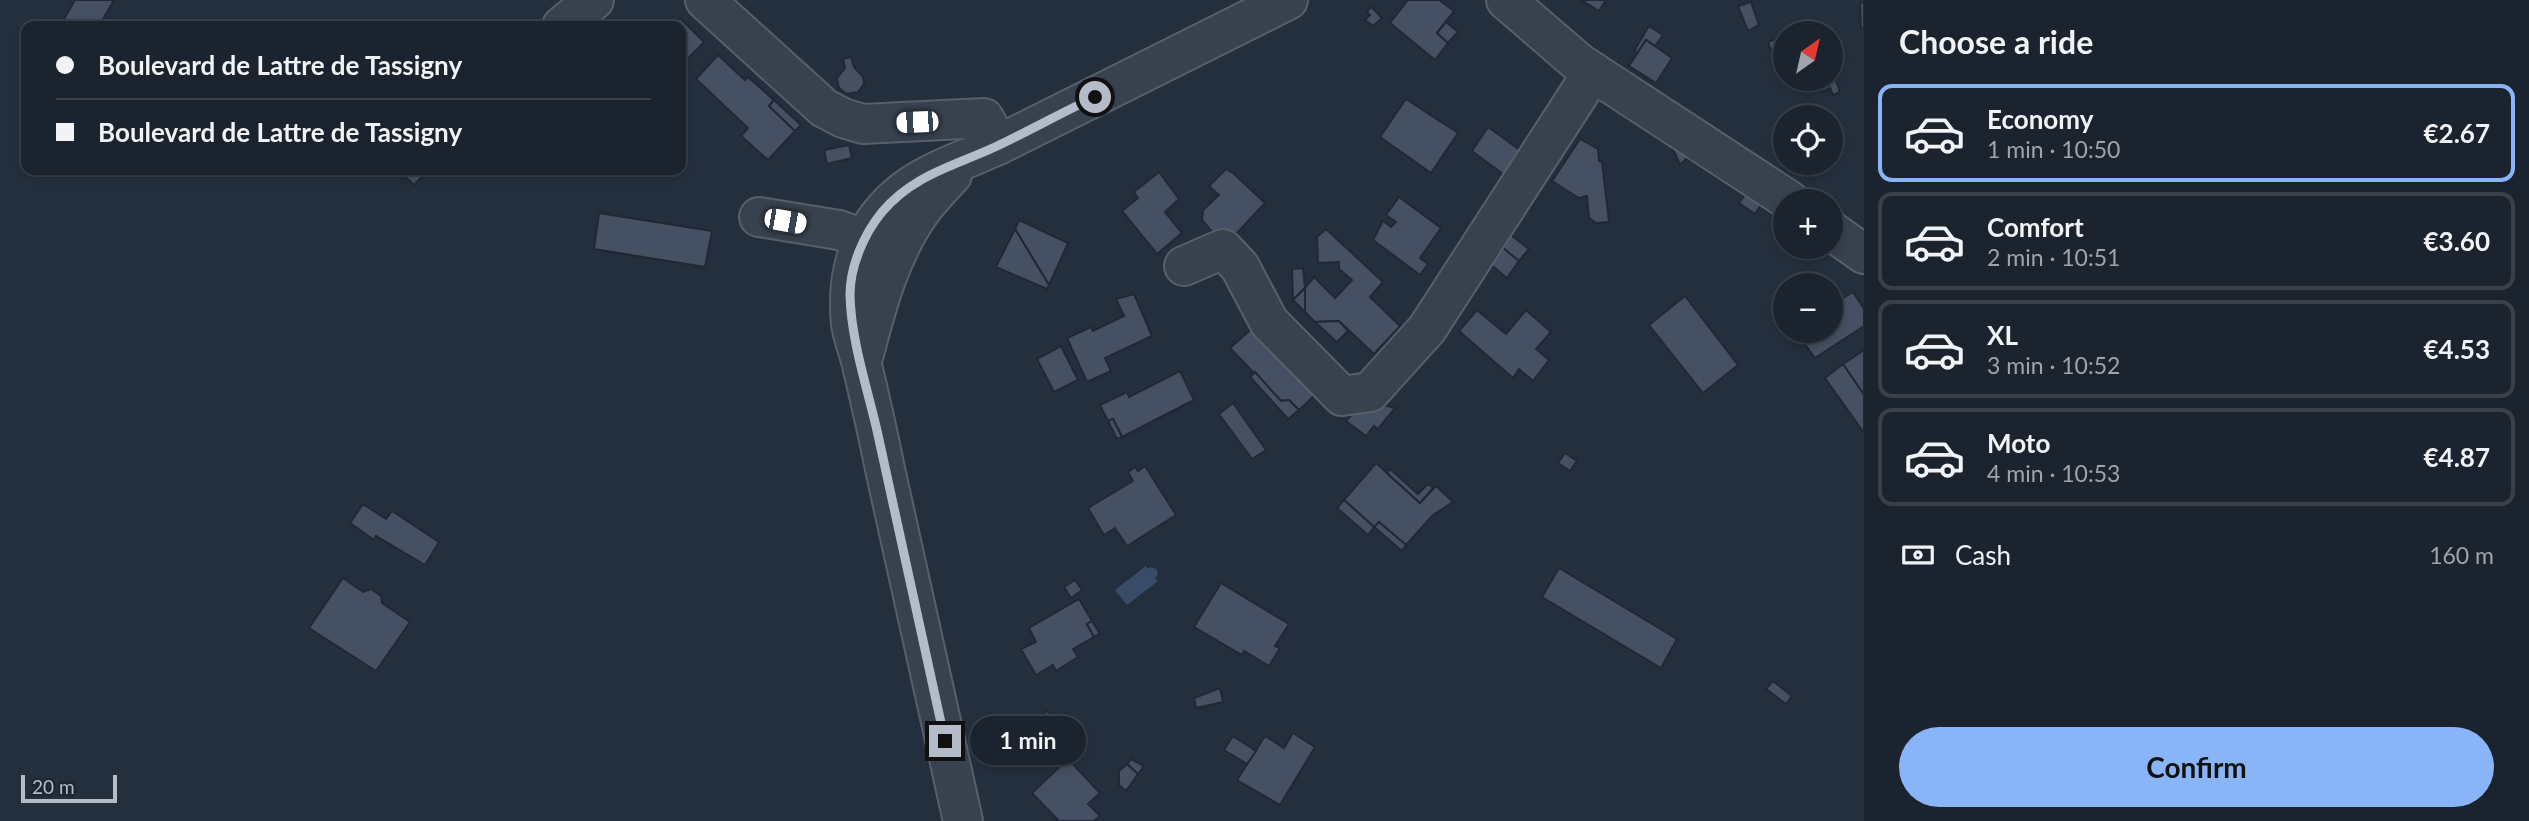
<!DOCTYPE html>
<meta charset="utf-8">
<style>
:root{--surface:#1b232e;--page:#242b36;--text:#f1f3f6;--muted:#a0a4aa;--line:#39404a;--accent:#8ab4f8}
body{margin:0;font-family:Lato,sans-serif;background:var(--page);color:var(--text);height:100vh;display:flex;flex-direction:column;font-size:26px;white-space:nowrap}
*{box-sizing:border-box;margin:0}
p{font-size:23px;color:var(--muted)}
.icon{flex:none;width:38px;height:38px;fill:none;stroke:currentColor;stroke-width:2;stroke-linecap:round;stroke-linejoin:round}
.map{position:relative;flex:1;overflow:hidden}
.panel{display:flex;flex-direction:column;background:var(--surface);width:665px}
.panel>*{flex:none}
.banner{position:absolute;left:21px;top:21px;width:665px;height:154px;border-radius:14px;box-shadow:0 4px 10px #0003,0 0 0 2px var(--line);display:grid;align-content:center;height:154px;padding:0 35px;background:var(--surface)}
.needle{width:46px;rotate:34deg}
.buttons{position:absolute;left:1773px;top:21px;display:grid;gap:14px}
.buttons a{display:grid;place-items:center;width:70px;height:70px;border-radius:50%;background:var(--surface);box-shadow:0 4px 10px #0003,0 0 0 2px var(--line);font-size:35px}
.scale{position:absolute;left:21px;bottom:18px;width:96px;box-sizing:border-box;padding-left:7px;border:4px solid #b4bcc9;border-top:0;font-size:19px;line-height:24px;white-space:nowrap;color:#b4bcc9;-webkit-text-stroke:5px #1d2633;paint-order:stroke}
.end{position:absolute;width:32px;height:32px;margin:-16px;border:9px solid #b4bcc9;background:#111;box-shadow:0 0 0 4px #111}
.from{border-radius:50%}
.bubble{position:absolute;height:49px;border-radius:24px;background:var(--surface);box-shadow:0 4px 10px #0003,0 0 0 2px var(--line);font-size:23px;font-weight:700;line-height:49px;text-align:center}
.car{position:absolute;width:21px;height:42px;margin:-21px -10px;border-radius:9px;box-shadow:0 0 5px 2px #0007;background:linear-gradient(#fff 24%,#345 0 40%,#fff 0 76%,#345 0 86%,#fff 0)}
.banner b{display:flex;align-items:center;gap:24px;height:66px;font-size:26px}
.banner b+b{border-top:2px solid var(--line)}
.banner i{width:18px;height:18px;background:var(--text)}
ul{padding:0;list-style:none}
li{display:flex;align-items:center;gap:21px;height:98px;margin:0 14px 10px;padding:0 21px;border:4px solid var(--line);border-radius:14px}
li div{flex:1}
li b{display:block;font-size:26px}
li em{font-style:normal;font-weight:700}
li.on{border-color:var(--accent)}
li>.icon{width:63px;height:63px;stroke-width:1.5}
h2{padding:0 35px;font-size:32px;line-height:84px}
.pay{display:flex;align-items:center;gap:18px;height:77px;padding:0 35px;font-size:26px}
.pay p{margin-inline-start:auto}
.primary-button{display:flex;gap:14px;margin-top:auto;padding:14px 35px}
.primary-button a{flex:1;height:80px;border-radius:42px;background:var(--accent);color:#111;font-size:28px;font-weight:700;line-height:80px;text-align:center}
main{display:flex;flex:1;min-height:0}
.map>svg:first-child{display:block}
</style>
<main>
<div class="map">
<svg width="1864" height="821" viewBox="0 0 1864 821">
<rect width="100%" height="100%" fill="#242f3e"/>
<path fill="#394c67" d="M1146,566L1148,569L1150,567L1156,569L1158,574L1155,579L1158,581L1127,605L1115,590Z"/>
<g fill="#455162" stroke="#1f2835" stroke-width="2">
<path d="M75,0H114L99,26H60Z"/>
<path d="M1408,0H1439L1454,11L1437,33L1448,43L1435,60L1390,23Z"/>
<path d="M1581,0H1606L1599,11Z"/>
<path d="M1751,2L1759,25L1748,31L1738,6Z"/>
<path d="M1864,2V28H1861L1860,3Z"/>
<path d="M1371,7L1382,18L1373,26L1365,20L1370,15L1367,12Z"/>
<path d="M680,18L704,42L681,66V26H672Z"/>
<path d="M1446,22L1458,32L1448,43L1437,33Z"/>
<path d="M1816,24L1820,33H1791Z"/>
<path d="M1649,26L1663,35L1655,46L1646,40L1638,52L1634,51Z"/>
<path d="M1785,35V79H1791L1782,81L1768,42Z"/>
<path d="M1646,40L1672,58L1656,83L1629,66Z"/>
<path d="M718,55L745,80L748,77L774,100L769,106L795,131L768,160L741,136L748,128L696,79Z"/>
<path d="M851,57L854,67L863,77L864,84L858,92L847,94L839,88L837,78L845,68L843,59Z"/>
<path d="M1830,64L1840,92L1833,95L1830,88L1823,92L1819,79H1830Z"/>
<path d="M1794,79H1819L1820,82L1798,91Z"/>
<path d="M1406,99L1458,133L1431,173L1380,137Z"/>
<path d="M774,100L801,125L795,131L769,106Z"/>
<path d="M1488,127L1524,153L1507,177L1472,151Z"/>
<path d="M1580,139L1598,149L1599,161L1602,162L1609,222L1596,223L1589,218L1587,196L1579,198L1552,181Z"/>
<path d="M1670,142L1690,155L1680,165Z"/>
<path d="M849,145L852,158L827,164L824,150Z"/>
<path d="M1226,169L1233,173L1265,203L1237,233L1214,234L1202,220L1203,210L1219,195L1209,186Z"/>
<path d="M398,170H429L414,185Z"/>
<path d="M1159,172L1179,199L1165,212L1182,233L1157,254L1122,211L1138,198L1134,192Z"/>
<path d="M1746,193L1762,203L1755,214L1739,203Z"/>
<path d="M1399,197L1441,228L1420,258L1428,264L1420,275L1373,240L1383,221L1391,227L1396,222L1386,215Z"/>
<path d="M599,213L712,231L705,267L594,249Z"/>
<path d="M1019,220L1068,243L1049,285L1015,229Z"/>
<path d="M1015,229L1049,285L1047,289L996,267Z"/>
<path d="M1326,229L1383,282L1370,297L1400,326L1374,354L1339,321L1315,322L1305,312V288L1314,277L1335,298L1352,280L1339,269V262L1318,263L1317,237Z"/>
<path d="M1507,232L1529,249L1519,261L1498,244Z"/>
<path d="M1498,244L1519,261L1507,278L1485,260Z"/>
<path d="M1303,268L1305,288L1293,300L1292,269Z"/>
<path d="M1305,288V312L1293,300Z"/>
<path d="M1853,292L1864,309V326L1815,358L1795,331H1830V306Z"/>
<path d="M1134,294L1152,336L1105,358L1111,371L1087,382L1067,338L1091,327L1093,331L1124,316L1116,299Z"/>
<path d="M1685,296L1738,365L1703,393L1649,325Z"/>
<path d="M1477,310L1506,334L1526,310L1551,332L1536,349L1549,360L1533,381L1519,369L1513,378L1459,331Z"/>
<path d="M1339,321L1348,331L1337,342L1315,322Z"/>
<path d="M1256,325L1317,393L1299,410L1289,400L1281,401L1230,348Z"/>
<path d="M1061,346L1078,380L1054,392L1037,359Z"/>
<path d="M1864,350V395L1843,364Z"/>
<path d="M1843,364L1864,395V433L1825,378Z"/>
<path d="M1180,371L1194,400L1122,437L1113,419L1108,421L1100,405L1127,392L1129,397Z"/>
<path d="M1255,372L1281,401L1289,400L1299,410L1288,419L1250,377Z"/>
<path d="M1365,400L1395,408L1378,429L1374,426L1366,436L1346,421Z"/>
<path d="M1233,403L1266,450L1252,459L1219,414Z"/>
<path d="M1113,419L1122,437L1117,439L1108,421Z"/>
<path d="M1565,453L1577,461L1570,471L1558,463Z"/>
<path d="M1376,463L1420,503L1436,486L1453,502L1433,515L1406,545L1379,522L1374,527L1344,500Z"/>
<path d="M1145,466L1176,515L1127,546L1115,528L1104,535L1088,508L1133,481L1128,472L1135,467L1138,471Z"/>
<path d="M1390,469L1418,494L1428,484L1433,488L1420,503L1387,473Z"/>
<path d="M1344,500L1374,527L1368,535L1337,508Z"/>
<path d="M363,504L386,519L392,511L439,542L425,565L376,536L374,540L350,523Z"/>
<path d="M1379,522L1406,545L1402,551L1374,527Z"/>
<path d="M1559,568L1677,639L1661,668L1542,597Z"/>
<path d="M343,578L363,592L371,589L381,596L382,603L410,622L376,671L309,628Z"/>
<path d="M1075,580L1082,590L1071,598L1064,587Z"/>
<path d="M1221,583L1289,624L1275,646L1280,648L1269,666L1244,651L1242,655L1194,627Z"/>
<path d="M1079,599L1092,621L1087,624L1094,637L1073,649L1078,657L1056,671L1053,665L1036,675L1021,649L1036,642L1029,628Z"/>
<path d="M1092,621L1100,634L1094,637L1087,624Z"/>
<path d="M1773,681L1792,696L1786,704L1766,689Z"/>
<path d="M1220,688L1223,702L1196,708L1194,698Z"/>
<path d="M1046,711L1060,719L1054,727L1041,719Z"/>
<path d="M1293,733L1315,747L1280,805L1237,780L1265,736L1284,748Z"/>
<path d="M1233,736L1256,751L1247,764L1224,750Z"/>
<path d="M1068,759L1100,793L1088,804L1100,816L1094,821H1059L1032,793Z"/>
<path d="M1131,759L1144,766L1138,774L1127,764Z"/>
<path d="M1127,764L1138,774L1126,791L1119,785V771Z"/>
</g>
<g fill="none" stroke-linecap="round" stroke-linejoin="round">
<defs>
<g id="minor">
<path d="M705,0L824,108L843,118L863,124L984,118L998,145"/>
<path d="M1506,0L1579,63L1790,201"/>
<path d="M562,26L594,0"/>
<path d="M759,217L839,230L888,248"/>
<path d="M1830,230L1864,254"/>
<path d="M1184,266L1223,249L1240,267L1269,322L1342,396L1370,392L1427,329L1593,72"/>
<path d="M864,354C877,304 890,255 920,212C929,199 941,187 952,175"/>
<path d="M963,821C937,704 911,586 885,469C878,434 870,399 862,365C859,351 853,338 851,324C848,295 851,262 866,236C898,179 943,170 998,145L1288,0"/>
</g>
</defs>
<use href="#minor" stroke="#565f6c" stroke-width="42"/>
<use href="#minor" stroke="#38414e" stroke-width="38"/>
</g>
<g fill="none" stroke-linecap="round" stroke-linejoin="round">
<path stroke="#b4bcc9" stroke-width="9" d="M945,741C922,639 900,537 878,435C868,390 851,341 850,295C850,266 864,234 882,212C913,175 954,166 995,147C1029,131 1061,113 1095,97"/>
</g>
</svg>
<div class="buttons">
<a><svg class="needle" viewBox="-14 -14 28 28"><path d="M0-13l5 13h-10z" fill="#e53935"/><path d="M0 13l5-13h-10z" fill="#a0a4aa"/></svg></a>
<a><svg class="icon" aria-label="locate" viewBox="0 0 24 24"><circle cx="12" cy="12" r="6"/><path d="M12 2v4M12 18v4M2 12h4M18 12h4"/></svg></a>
<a>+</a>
<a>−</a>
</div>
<div class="scale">20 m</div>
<i class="end from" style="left:1095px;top:97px"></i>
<i class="end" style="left:945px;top:741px"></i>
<div class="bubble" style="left:970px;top:716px;width:116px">1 min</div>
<i class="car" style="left:917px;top:122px;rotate:268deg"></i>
<i class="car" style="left:785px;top:221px;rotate:100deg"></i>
<div class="banner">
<b><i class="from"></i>Boulevard de Lattre de Tassigny</b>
<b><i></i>Boulevard de Lattre de Tassigny</b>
</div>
</div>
<section class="panel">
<h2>Choose a ride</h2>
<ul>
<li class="on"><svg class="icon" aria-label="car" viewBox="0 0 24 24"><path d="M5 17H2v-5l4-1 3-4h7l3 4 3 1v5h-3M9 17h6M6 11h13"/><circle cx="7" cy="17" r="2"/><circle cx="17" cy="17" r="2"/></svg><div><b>Economy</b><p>1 min · 10:50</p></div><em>€2.67</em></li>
<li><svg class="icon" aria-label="car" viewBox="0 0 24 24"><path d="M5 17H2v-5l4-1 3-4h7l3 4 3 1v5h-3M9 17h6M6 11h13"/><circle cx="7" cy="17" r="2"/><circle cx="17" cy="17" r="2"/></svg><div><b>Comfort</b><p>2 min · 10:51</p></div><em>€3.60</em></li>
<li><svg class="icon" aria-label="car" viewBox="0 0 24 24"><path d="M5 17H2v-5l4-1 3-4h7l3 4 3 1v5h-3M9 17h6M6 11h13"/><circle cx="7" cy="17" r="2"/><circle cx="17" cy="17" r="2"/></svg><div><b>XL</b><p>3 min · 10:52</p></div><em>€4.53</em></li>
<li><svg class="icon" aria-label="car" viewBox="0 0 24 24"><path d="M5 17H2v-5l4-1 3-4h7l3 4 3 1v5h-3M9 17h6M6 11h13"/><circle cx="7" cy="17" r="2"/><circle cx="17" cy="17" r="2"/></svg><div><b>Moto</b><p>4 min · 10:53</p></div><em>€4.87</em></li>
</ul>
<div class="pay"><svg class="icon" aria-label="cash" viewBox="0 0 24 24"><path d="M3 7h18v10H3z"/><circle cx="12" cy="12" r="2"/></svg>Cash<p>160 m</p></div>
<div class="primary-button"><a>Confirm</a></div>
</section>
</main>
